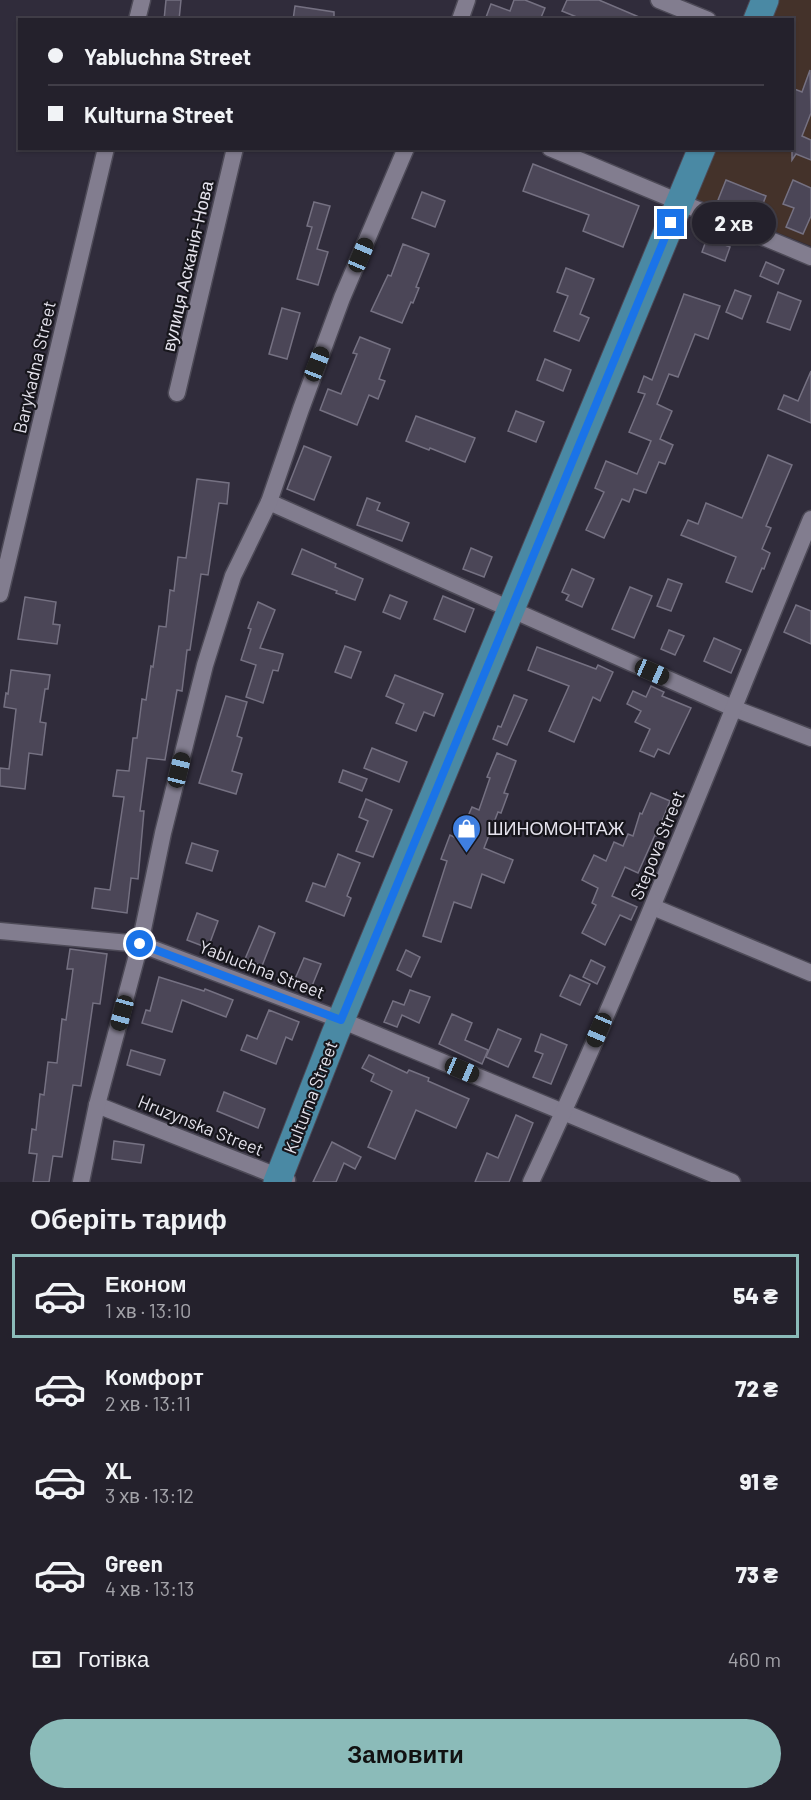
<!DOCTYPE html>
<html lang="uk">
<meta charset="utf-8">
<style>
:root{--surface:#24212c;--page:#2c2934;--text:#f1f3f6;--muted:#a3a3a9;--line:#413e48;--accent:#8bbbb9}
body{margin:0;font-family:Barlow,sans-serif;background:var(--page);color:var(--text);height:100vh;display:flex;flex-direction:column;font-size:22px;white-space:nowrap}
*{box-sizing:border-box;margin:0}
p{font-size:20px;color:var(--muted)}
.icon{flex:none;width:33px;height:33px;fill:none;stroke:currentColor;stroke-width:2;stroke-linecap:round;stroke-linejoin:round}
.map{position:relative;height:1182px;overflow:hidden}
.details{display:flex;flex-direction:column;background:var(--surface);flex:1}
.details>*{flex:none}
.top-card{position:absolute;left:18px;top:18px;width:776px;height:132px;border-radius:0px;box-shadow:0 2px 4px #0004,0 0 0 2px var(--line);display:grid;align-content:center;height:132px;padding:0 30px;background:var(--surface)}
.end{position:absolute;width:27px;height:27px;margin:-14px;border:8px solid #1a73e8;background:#fff;box-shadow:0 0 0 3px #fff}
.from{border-radius:50%}
.bubble{position:absolute;height:42px;border-radius:21px;background:var(--surface);box-shadow:0 2px 4px #0004,0 0 0 2px var(--line);font-size:20px;font-weight:800;line-height:42px;text-align:center}
.car{position:absolute;width:18px;height:36px;margin:-18px -9px;border-radius:8px;box-shadow:0 0 4px 2px #0007;background:linear-gradient(#222 24%,#8ab4d8 0 40%,#222 0 76%,#8ab4d8 0 86%,#222 0)}
.top-card b{display:flex;align-items:center;gap:21px;height:57px;font-size:22px}
.top-card b+b{border-top:2px solid var(--line)}
.top-card i{width:15px;height:15px;background:var(--text)}
ul{padding:0;list-style:none}
li{display:flex;align-items:center;gap:18px;height:84px;margin:0 12px 9px;padding:0 18px;border:3px solid transparent;border-radius:0px}
li div{flex:1}
li b{display:block;font-size:22px}
li em{font-style:normal;font-weight:800}
li.active{border-color:var(--accent)}
li>.icon{width:54px;height:54px;stroke-width:1.5}
h2{padding:0 30px;font-size:27px;line-height:72px}
.pay{display:flex;align-items:center;gap:15px;height:66px;padding:0 30px;font-size:22px}
.pay p{margin-inline-start:auto}
.button{display:flex;gap:12px;margin-top:auto;padding:12px 30px}
.button a{flex:1;height:69px;border-radius:36px;background:var(--accent);color:#111;font-size:24px;font-weight:800;line-height:69px;text-align:center}
.map>svg:first-child{display:block}
</style>
<div class="map">
<svg width="811" height="1182" viewBox="0 0 811 1182">
<rect width="100%" height="100%" fill="#302c3b"/>
<path fill="#44322a" d="M775,0H811V246L694,199L714,149L792,148V20L767,19Z"/>
<g fill="#4b4657" stroke="#757182" stroke-width="1.5">
<path d="M166,0H181L179,20H164Z"/>
<path d="M514,0H525L545,8L540,20H485L491,4L510,11Z"/>
<path d="M567,0H599L646,20H584L562,11Z"/>
<path d="M295,6L334,12V20H293Z"/>
<path d="M810,70L811,113L802,136L811,140V160L796,154L792,160V88L802,92Z"/>
<path d="M533,164L639,206L623,247L583,231L589,215L523,191Z"/>
<path d="M726,180L766,196L758,216L718,200Z"/>
<path d="M793,180L811,188V216L803,234L786,227L794,208L783,204Z"/>
<path d="M422,192L445,201L435,227L412,218Z"/>
<path d="M314,202L330,206L317,249L328,252L318,285L297,279L312,227L307,226Z"/>
<path d="M707,238L730,247L725,261L702,252Z"/>
<path d="M403,244L429,254L416,287L419,288L413,303L411,302L402,323L371,311L388,275L391,276Z"/>
<path d="M766,262L784,270L778,284L760,276Z"/>
<path d="M566,268L594,279L580,314L589,318L579,341L554,331L568,296L557,292Z"/>
<path d="M735,290L751,296L742,319L726,312Z"/>
<path d="M778,292L801,301L790,330L767,322Z"/>
<path d="M684,294L720,306L708,339L695,334L678,377L669,374L657,404L672,411L660,439L673,445L665,464L659,462L646,493L634,489L629,502L622,499L604,538L586,530L604,492L595,488L606,461L637,474L651,441L629,432L645,394L638,392L644,376L652,380Z"/>
<path d="M282,308L300,313L287,359L269,354Z"/>
<path d="M360,337L390,349L379,379L385,381L378,399L369,395L357,425L320,410L328,389L341,394L357,354L353,353Z"/>
<path d="M545,359L571,370L563,391L537,380Z"/>
<path d="M811,371V423L778,409L784,395L798,401Z"/>
<path d="M516,411L544,422L536,442L508,431Z"/>
<path d="M416,416L475,438L465,462L430,448L429,450L406,441Z"/>
<path d="M304,446L331,457L314,500L287,489Z"/>
<path d="M768,455L792,465L766,526L771,528L762,549L770,553L764,569L762,568L752,592L726,582L736,557L681,535L688,520L698,524L706,503L742,518Z"/>
<path d="M197,479L229,483L227,504L219,503L208,575L201,574L190,650H187L182,691L177,690L165,760L147,758L140,811H144L138,879L131,878L127,913L92,908L95,888L110,890L124,797L113,796L117,770L129,771L133,738H137L142,699L146,700L151,666L153,667L159,626L166,627L170,590L174,591L178,557L186,558Z"/>
<path d="M367,498L380,503L377,510L409,523L402,541L357,525Z"/>
<path d="M471,548L492,557L484,577L463,569Z"/>
<path d="M302,549L336,564L335,567L363,579L355,600L336,593L337,591L292,574Z"/>
<path d="M572,569L594,579L582,607L566,600L569,595L562,592Z"/>
<path d="M668,579L682,584L671,611L657,606Z"/>
<path d="M630,587L652,596L634,638L612,629Z"/>
<path d="M390,595L407,602L400,619L383,612Z"/>
<path d="M443,596L474,609L465,632L434,619Z"/>
<path d="M25,597L56,602L53,624L60,625L57,644L18,639Z"/>
<path d="M258,602L275,610L260,648L283,654L278,671L273,670L263,703L246,697L256,665L241,660L251,629L248,628Z"/>
<path d="M796,605L811,611V644L784,632Z"/>
<path d="M669,630L684,636L675,655L661,649Z"/>
<path d="M714,638L741,650L731,673L704,661Z"/>
<path d="M345,646L361,652L351,678L335,672Z"/>
<path d="M537,647L596,669L598,665L613,672L600,701L593,697L574,742L549,731L569,686L528,670Z"/>
<path d="M11,670L50,675L48,689H45L40,722L46,723L42,755L29,753L25,789L0,786V768L9,769L16,709L4,707L6,693L8,694Z"/>
<path d="M395,675L443,694L434,716L424,712L416,731L396,723L404,704L386,696Z"/>
<path d="M651,686L664,692L662,696L691,708L669,754L658,749L654,757L640,751L650,729L635,722L641,711L627,704L633,691L646,697Z"/>
<path d="M514,695L527,700L507,745L493,739L498,726L501,727Z"/>
<path d="M226,696L247,702L237,736L242,738L232,771L242,774L236,794L199,783Z"/>
<path d="M372,748L407,762L399,782L364,768Z"/>
<path d="M497,753L516,761L504,793L508,794L501,813L498,812L484,848L513,860L504,883L482,874L471,908L454,902L441,942L423,936L447,861L441,859L450,835L458,839L472,807L479,810L490,778L487,777Z"/>
<path d="M343,770L367,779L362,791L339,782Z"/>
<path d="M651,793L670,801L656,836L655,835L638,873L625,867L612,896L637,907L631,920L620,915L605,945L582,933L596,905L592,903L598,888L582,880L594,855L606,861L614,842L623,846L628,834L633,836L640,813L642,814Z"/>
<path d="M366,799L392,810L373,857L356,851L368,821L359,817Z"/>
<path d="M192,843L218,851L212,871L186,863Z"/>
<path d="M338,854L360,863L347,896L351,898L344,916L306,901L313,883L325,887Z"/>
<path d="M197,913L218,921L208,948L187,940Z"/>
<path d="M259,926L275,933L262,966L245,959Z"/>
<path d="M70,949L107,954L100,1004L93,1003L81,1086L73,1085L62,1157L53,1156L49,1182H33L37,1154L29,1153L32,1129L36,1130L40,1094L44,1095L48,1062L57,1063L62,1019L66,1020L73,969H67Z"/>
<path d="M406,950L420,957L411,977L397,970Z"/>
<path d="M304,958L321,964L312,986L295,979Z"/>
<path d="M591,960L605,967L597,984L583,977Z"/>
<path d="M570,975L590,984L580,1005L560,996Z"/>
<path d="M159,977L204,991L205,989L233,1000L226,1017L182,1000L172,1032L142,1023L146,1010L150,1011Z"/>
<path d="M410,990L430,997L419,1023L402,1015L397,1027L384,1022L393,1001L404,1005Z"/>
<path d="M269,1010L299,1022L292,1040L286,1037L276,1064L241,1050L247,1035L257,1039Z"/>
<path d="M452,1014L472,1023L465,1040L488,1050L482,1064L439,1044Z"/>
<path d="M498,1029L521,1039L508,1067L486,1057Z"/>
<path d="M541,1034L567,1045L551,1084L533,1077L543,1054L535,1051Z"/>
<path d="M131,1050L165,1060L160,1075L127,1065Z"/>
<path d="M369,1055L407,1073L409,1070L429,1078L428,1081L469,1099L456,1128L416,1110L395,1159L368,1147L392,1091L371,1081L374,1074L362,1068Z"/>
<path d="M224,1092L265,1109L258,1128L217,1111Z"/>
<path d="M516,1115L533,1123L509,1182H475L487,1153L498,1158Z"/>
<path d="M114,1141L144,1145L141,1163L112,1159Z"/>
<path d="M332,1142L361,1157L355,1169L344,1163L336,1182H313Z"/>
</g>
<g fill="none" stroke-linecap="round" stroke-linejoin="round">
<defs>
<g id="street">
<path d="M659,0L708,20"/>
<path d="M137,20L142,0"/>
<path d="M460,20L467,0"/>
<path d="M550,148L811,257"/>
<path d="M177,393L235,148"/>
<path d="M269,502L733,708L811,738"/>
<path d="M0,594L106,148"/>
<path d="M653,907L811,973"/>
<path d="M0,931L140,944L341,1020L732,1182"/>
<path d="M97,1105L287,1180"/>
<path d="M81,1182L97,1105L140,944L163,833L205,665L233,576L269,502L301,409L342,298L406,148"/>
<path d="M531,1182C633,965 719,741 811,519"/>
</g>
<g id="primary">
<path d="M757,20L765,0"/>
<path d="M277,1182L335,1034L702,148"/>
</g>
</defs>
<use href="#street" stroke="#4d4a57" stroke-width="19"/>
<use href="#primary" stroke="#4d4a57" stroke-width="29"/>
<use href="#street" stroke="#827d8f" stroke-width="16"/>
<use href="#primary" stroke="#4a89a4" stroke-width="27"/>
</g>
<g fill="none" stroke-linecap="round" stroke-linejoin="round">
<path stroke="#1a73e8" stroke-width="8" d="M140,944L341,1020L671,223"/>
</g>
<defs>
<symbol id="shop-pin" viewBox="-11 -11 22 30"><path d="M0 17L-7.5 6A9.5 9.5 0 1 1 7.5 6Z" fill="#3f7fe0" stroke="#17161c"/><path d="M-5-2.5h2.3a2.7 3.5 0 0 1 5.4 0H5L5.5 6h-11ZM-1.5-2.5h3a1.5 2.3 0 0 0-3 0Z" fill="#fff"/></symbol>
</defs>
<g fill-rule="evenodd">
<use href="#shop-pin" x="450" y="812" width="33" height="45"/>
</g>
<g text-anchor="middle" dominant-baseline="central" stroke-width="4.5" stroke-linejoin="round" paint-order="stroke">
<g font-size="18" fill="#e5e3ed" stroke="#17161c">
<text transform="translate(187 266) rotate(-77)">вулиця Асканія-Нова</text>
<text transform="translate(34 367) rotate(-77)">Barykadna Street</text>
<text transform="translate(657 845) rotate(-68)">Stepova Street</text>
<text transform="translate(262 969) rotate(21)">Yabluchna Street</text>
<text transform="translate(310 1097) rotate(-69)">Kulturna Street</text>
<text transform="translate(201 1125) rotate(22)">Hruzynska Street</text>
</g>
<g font-size="18" fill="#e5e3ed" stroke="#17161c" text-anchor="start">
<text x="487" y="828">ШИНОМОНТАЖ</text>
</g>
</g>
</svg>
<i class="end from" style="left:140px;top:944px"></i>
<i class="end" style="left:671px;top:223px"></i>
<div class="bubble" style="left:692px;top:202px;width:84px">2 хв</div>
<i class="car" style="left:361px;top:255px;rotate:23deg"></i>
<i class="car" style="left:317px;top:364px;rotate:21deg"></i>
<i class="car" style="left:652px;top:672px;rotate:114deg"></i>
<i class="car" style="left:179px;top:770px;rotate:14deg"></i>
<i class="car" style="left:122px;top:1013px;rotate:195deg"></i>
<i class="car" style="left:599px;top:1030px;rotate:203deg"></i>
<i class="car" style="left:462px;top:1070px;rotate:113deg"></i>
<div class="top-card">
<b><i class="from"></i>Yabluchna Street</b>
<b><i></i>Kulturna Street</b>
</div>
</div>
<section class="details">
<h2>Оберіть тариф</h2>
<ul>
<li class="active"><svg class="icon" aria-label="car" viewBox="0 0 24 24"><path d="M5 17H2v-5l4-1 3-4h7l3 4 3 1v5h-3M9 17h6M6 11h13"/><circle cx="7" cy="17" r="2"/><circle cx="17" cy="17" r="2"/></svg><div><b>Економ</b><p>1 хв · 13:10</p></div><em>54 ₴</em></li>
<li><svg class="icon" aria-label="car" viewBox="0 0 24 24"><path d="M5 17H2v-5l4-1 3-4h7l3 4 3 1v5h-3M9 17h6M6 11h13"/><circle cx="7" cy="17" r="2"/><circle cx="17" cy="17" r="2"/></svg><div><b>Комфорт</b><p>2 хв · 13:11</p></div><em>72 ₴</em></li>
<li><svg class="icon" aria-label="car" viewBox="0 0 24 24"><path d="M5 17H2v-5l4-1 3-4h7l3 4 3 1v5h-3M9 17h6M6 11h13"/><circle cx="7" cy="17" r="2"/><circle cx="17" cy="17" r="2"/></svg><div><b>XL</b><p>3 хв · 13:12</p></div><em>91 ₴</em></li>
<li><svg class="icon" aria-label="car" viewBox="0 0 24 24"><path d="M5 17H2v-5l4-1 3-4h7l3 4 3 1v5h-3M9 17h6M6 11h13"/><circle cx="7" cy="17" r="2"/><circle cx="17" cy="17" r="2"/></svg><div><b>Green</b><p>4 хв · 13:13</p></div><em>73 ₴</em></li>
</ul>
<div class="pay"><svg class="icon" aria-label="cash" viewBox="0 0 24 24"><path d="M3 7h18v10H3z"/><circle cx="12" cy="12" r="2"/></svg>Готівка<p>460 m</p></div>
<div class="button"><a>Замовити</a></div>
</section>
